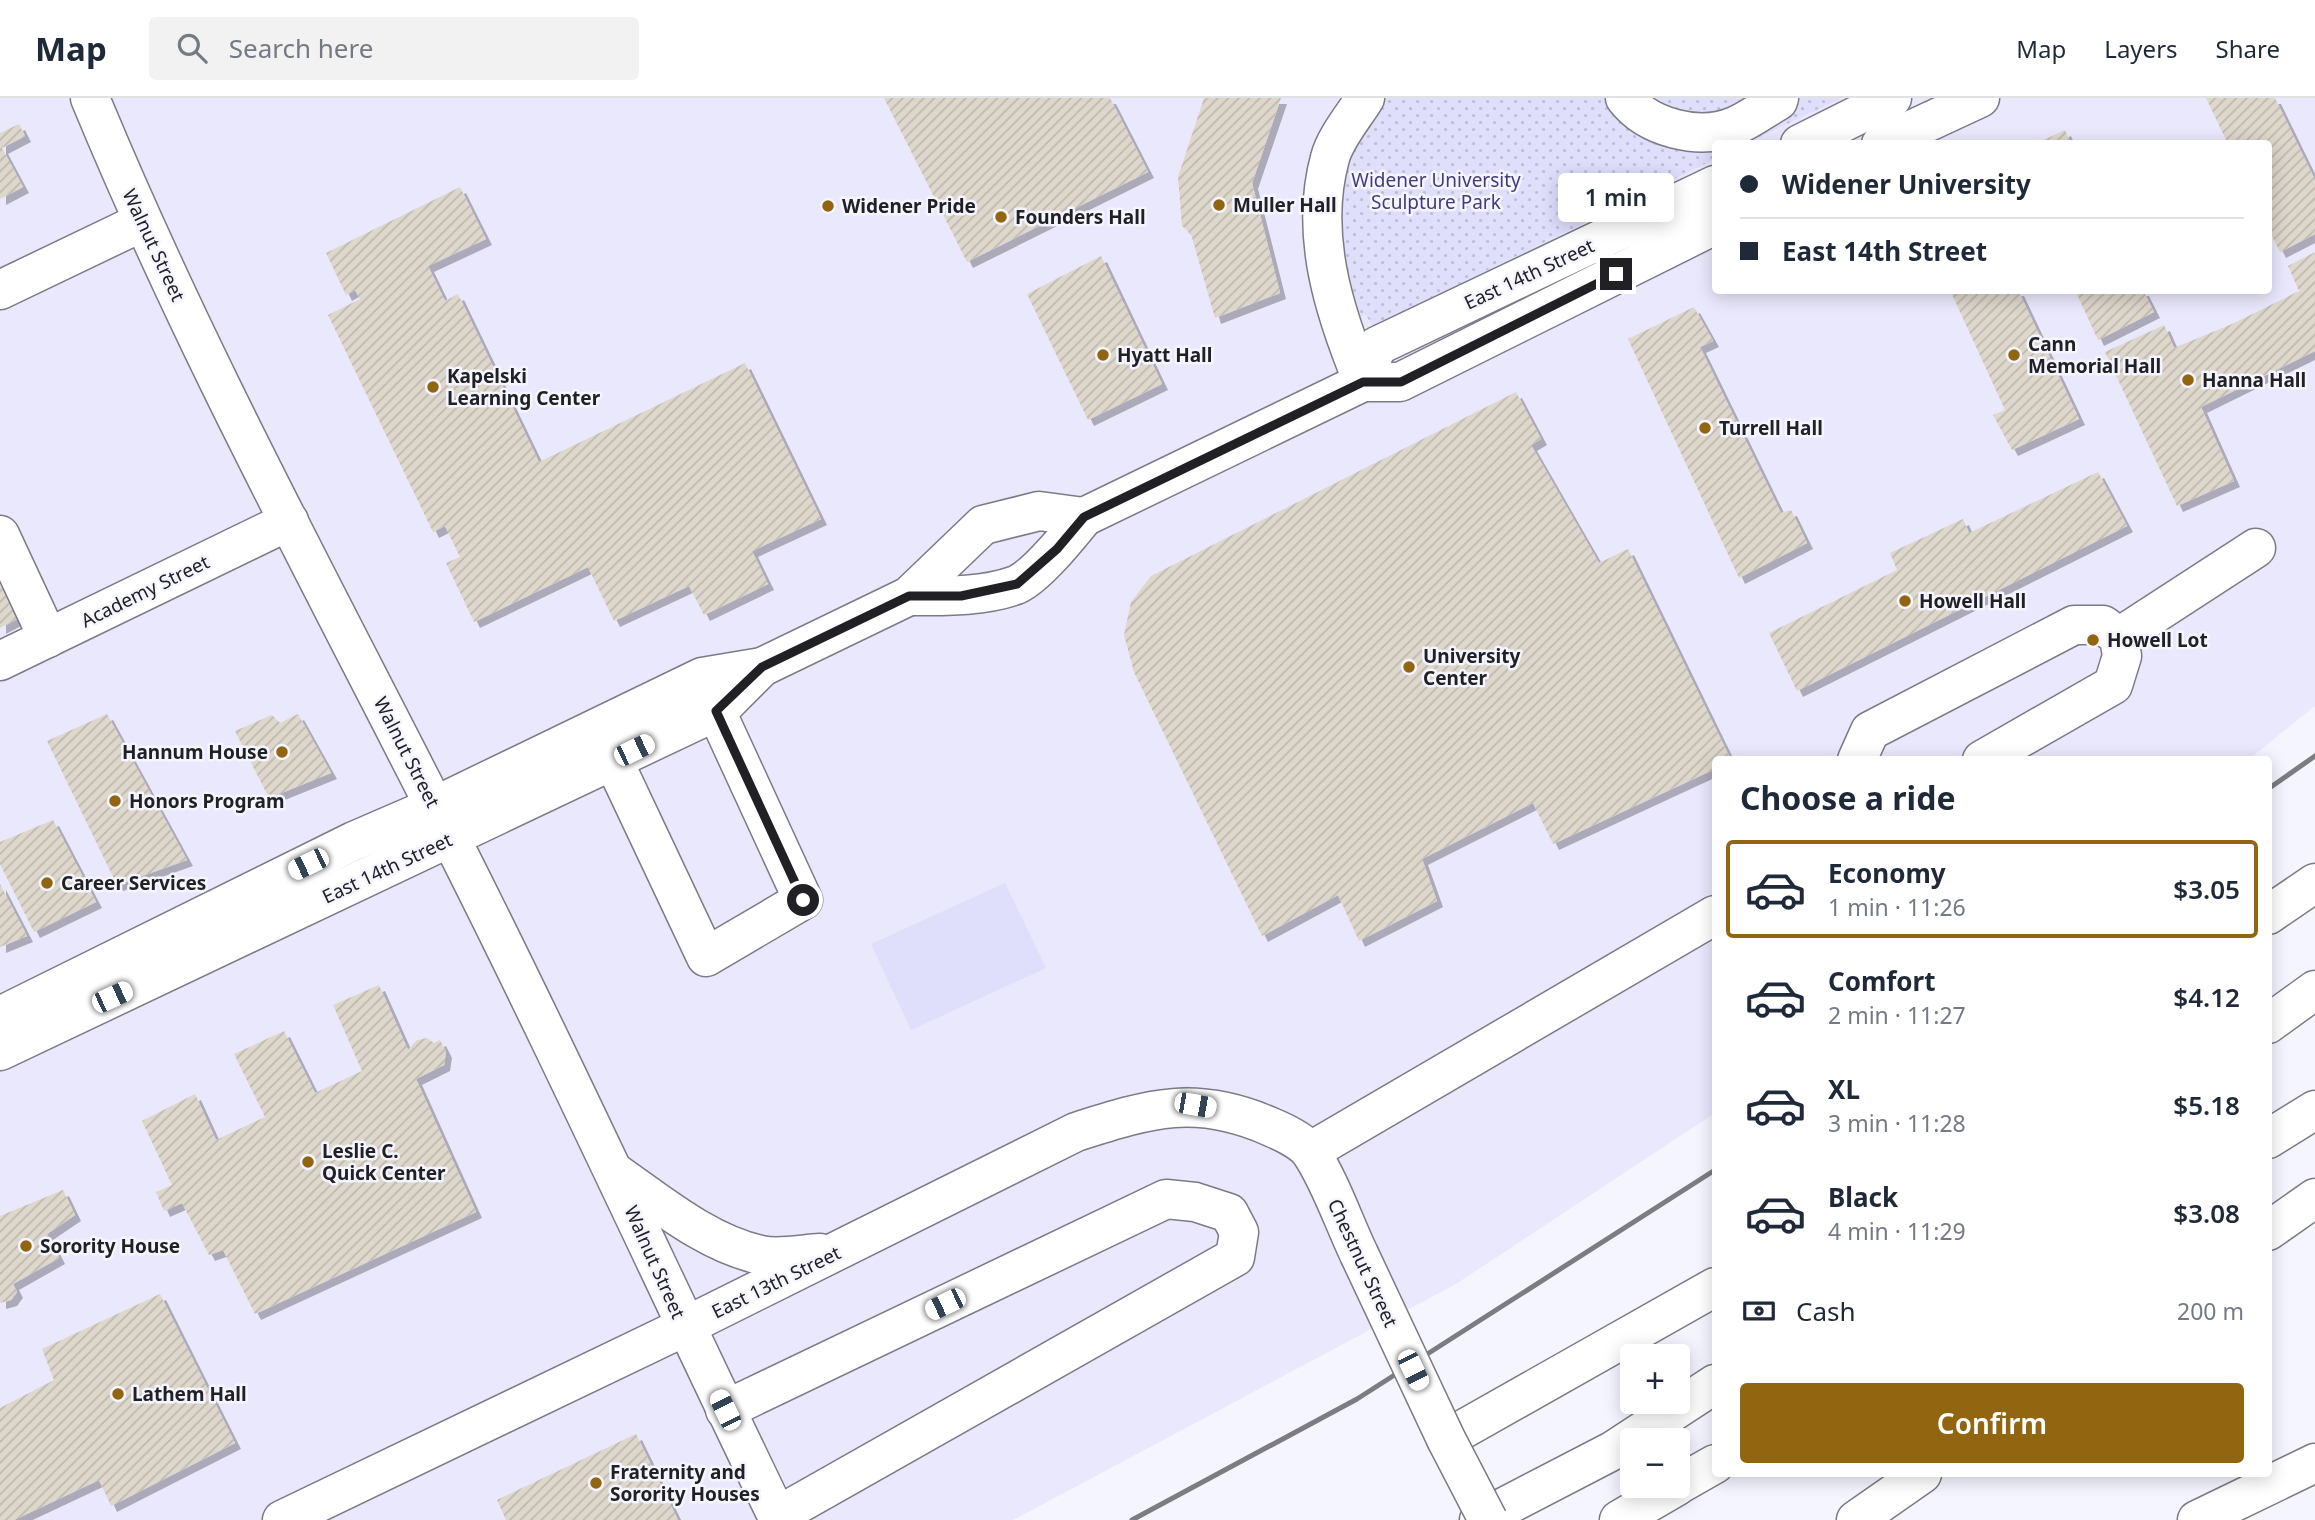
<!DOCTYPE html>
<meta charset="utf-8">
<style>
:root{--surface:#fff;--page:#f2f2f3;--text:#1f2937;--muted:#747a83;--line:#e0e1e3;--accent:#926510}
body{margin:0;font-family:"Noto Sans",sans-serif;background:var(--page);color:var(--text);height:100vh;display:flex;flex-direction:column;font-size:26px;white-space:nowrap}
*{box-sizing:border-box;margin:0}
p{font-size:23px;color:var(--muted)}
.icon{flex:none;width:38px;height:38px;fill:none;stroke:currentColor;stroke-width:2;stroke-linecap:round;stroke-linejoin:round}
.map{position:relative;flex:1;overflow:hidden}
.drawer{position:absolute;left:1712px;top:658px;width:560px;height:721px;display:flex;flex-direction:column;background:var(--surface);border-radius:7px;box-shadow:0 4px 18px #0003}
.drawer>*{flex:none}
.guide{position:absolute;left:1712px;top:42px;width:560px;height:154px;border-radius:7px;box-shadow:0 4px 18px #0003;display:grid;align-content:center;height:154px;padding:0 28px;background:var(--surface)}
.tools{position:absolute;left:1620px;top:1246px;display:grid;gap:14px}
.tools a{display:grid;place-items:center;width:70px;height:70px;border-radius:7px;background:var(--surface);box-shadow:0 4px 18px #0003;font-size:35px}
.end{position:absolute;width:32px;height:32px;margin:-16px;border:9px solid #212125;background:#fff;box-shadow:0 0 0 4px #fff}
.from{border-radius:50%}
.bubble{position:absolute;height:49px;border-radius:7px;background:var(--surface);box-shadow:0 4px 18px #0003;font-size:23px;font-weight:600;line-height:49px;text-align:center}
.car{position:absolute;width:21px;height:42px;margin:-21px -10px;border-radius:9px;box-shadow:0 0 5px 2px #0007;background:linear-gradient(#fff 24%,#345 0 40%,#fff 0 76%,#345 0 86%,#fff 0)}
.guide b{display:flex;align-items:center;gap:24px;height:66px;font-size:26px}
.guide b+b{border-top:2px solid var(--line)}
.guide i{width:18px;height:18px;background:var(--text)}
ul{padding:0;list-style:none}
li{display:flex;align-items:center;gap:21px;height:98px;margin:0 14px 10px;padding:0 14px;border:4px solid transparent;border-radius:7px}
li div{flex:1}
li b{display:block;font-size:26px}
li em{font-style:normal;font-weight:600}
li.selected{border-color:var(--accent)}
li>.icon{width:63px;height:63px;stroke-width:1.5}
h2{padding:0 28px;font-size:32px;line-height:84px}
.pay{display:flex;align-items:center;gap:18px;height:77px;padding:0 28px;font-size:26px}
.pay p{margin-inline-start:auto}
.action{display:flex;gap:14px;margin-top:auto;padding:14px 28px}
.action a{flex:1;height:80px;border-radius:7px;background:var(--accent);color:#fff;font-size:28px;font-weight:600;line-height:80px;text-align:center}
header{display:flex;align-items:center;gap:42px;box-sizing:border-box;height:98px;padding:0 35px;background:var(--surface);border-bottom:2px solid var(--line)}
header strong{font-size:33px}
nav{display:flex;gap:38px;margin-inline-start:auto;font-size:24px}
.search{width:490px;height:63px;background:var(--page);display:flex;align-items:center;gap:18px;box-sizing:border-box;padding:0 24px;border-radius:7px;color:var(--muted);font-size:26px}
.map>svg:first-child{display:block}
</style>
<header>
<strong>Map</strong>
<div class="search"><svg class="icon" aria-label="search" viewBox="0 0 24 24"><circle cx="10" cy="10" r="6"/><path d="M15 15l6 6"/></svg>Search here</div>
<nav><a>Map</a><a>Layers</a><a>Share</a></nav>
</header>
<div class="map">
<svg width="2315" height="1422" viewBox="0 0 2315 1422">
<defs>
<pattern id="park-dots" width="8" height="8" patternUnits="userSpaceOnUse" patternTransform="scale(1.75)"><rect width="8" height="8" fill="#dfdefb"/><path d="M2 2h.1M6 6h.1" fill="none" stroke="#bfbed7" stroke-width="1.8" stroke-linecap="round"/></pattern>
<pattern id="building-hatch" width="6" height="6" patternUnits="userSpaceOnUse" patternTransform="scale(1.75)"><rect width="6" height="6" fill="#ded7cc"/><path d="M-1 1l2-2M0 6l6-6M5 7l2-2" fill="none" stroke="#beb8af"/></pattern>
<filter id="shadow"><feDropShadow dx="6" dy="6" stdDeviation="0" flood-color="#0004"/></filter>
</defs>
<rect width="100%" height="100%" fill="#f5f5ff"/>
<path fill="#eae8fc" fill-rule="evenodd" d="M0,0H2315V608L2249,661L1715,662V1015L1456,1186L1013,1422H0ZM1715,46H2268V192H1715Z"/>
<path fill="#dfdefb" d="M1005,785L1046,870L911,932L871,846Z"/>
<path fill="url(#park-dots)" d="M1383,0H1842L1747,45L1715,46V61L1373,228L1365,216L1355,222L1336,154L1340,87L1358,34Z"/>
<g fill="url(#building-hatch)" filter="url(#shadow)">
<path d="M884,0H1110L1148,74L967,164Z"/>
<path d="M1204,0H1281L1252,85L1280,195L1215,220L1191,136L1182,128L1178,79Z"/>
<path d="M2206,0H2275L2315,82V136L2280,154L2268,130V46H2228Z"/>
<path d="M19,26L25,38L2,50L23,89L0,101V35Z"/>
<path d="M2065,32L2071,46H2035Z"/>
<path d="M460,89L486,141L428,168L445,203L458,196L539,364L745,265L821,421L752,453L768,486L704,517L689,488L614,523L588,469L474,524L446,465L460,459L445,428L433,434L328,217L360,201L355,192L346,197L326,155Z"/>
<path d="M2315,154V253L2201,309L2234,383L2177,408L2105,254L2164,227L2174,250L2232,226L2299,193L2288,168Z"/>
<path d="M1101,158L1162,286L1088,322L1027,196Z"/>
<path d="M1950,192H2018L2079,321L2012,352L1993,317L2005,312Z"/>
<path d="M2075,192H2143L2154,214L2098,242Z"/>
<path d="M1694,209L1713,243L1700,249L1781,415L1791,412L1807,445L1739,480L1628,241Z"/>
<path d="M1516,294L1541,341L1531,347L1599,465L1628,451L1731,662H1715V671L1553,746L1533,705L1422,761L1437,803L1359,843L1338,797L1262,838L1134,574L1124,537L1131,504L1151,478Z"/>
<path d="M2098,374L2127,428L1797,593L1769,535L1897,472L1890,455L1963,421L1969,435Z"/>
<path d="M0,480L19,520L0,530Z"/>
<path d="M107,616L187,762L117,787L47,643Z"/>
<path d="M298,616L331,675L269,700L235,633L272,617L280,625Z"/>
<path d="M53,722L96,804L34,834L0,766V744Z"/>
<path d="M0,786L27,838L0,849Z"/>
<path d="M379,887L408,952L417,942L427,940L434,945L440,942L446,954L444,967L416,981L476,1114L255,1216L223,1152L209,1157L182,1105L164,1113L156,1094L172,1087L142,1023L195,996L216,1042L265,1019L234,956L284,933L315,995L362,973L333,907Z"/>
<path d="M63,1092L75,1117L47,1136L59,1160L13,1186L17,1194L11,1202L0,1205V1118Z"/>
<path d="M160,1196L235,1345L111,1408L99,1382L14,1422H0V1310L54,1282L42,1251Z"/>
<path d="M636,1336L678,1422H506L497,1402Z"/>
</g>
<g fill="none" stroke-linecap="round" stroke-linejoin="round">
<defs>
<g id="minor">
<path d="M90,0C194,252 325,492 448,735C563,962 668,1193 779,1422"/>
<path d="M1625,0C1648,30 1699,43 1735,28C1749,22 1764,11 1778,3L1779,0"/>
<path d="M1800,46L1892,0"/>
<path d="M1881,46L1980,0"/>
<path d="M0,192L142,124"/>
<path d="M1363,284L1377,248L1715,87"/>
<path d="M1363,284C1334,214 1309,136 1330,60C1335,40 1354,18 1365,0"/>
<path d="M0,437L48,540"/>
<path d="M909,498C944,498 983,499 1016,487C1037,478 1070,436 1084,419L1363,284H1400L1715,127"/>
<path d="M2119,539L2256,450"/>
<path d="M0,563L289,423"/>
<path d="M613,662L706,859L803,802L716,613"/>
<path d="M1857,662L1870,633L2074,527H2103L2119,539L2122,558L2113,587L1982,662"/>
<path d="M0,918L354,743L435,708L702,579L762,569L909,498L983,427L1039,413L1084,419"/>
<path d="M0,953L719,612L762,569"/>
<path d="M1311,1053L1715,817"/>
<path d="M616,1075C659,1105 708,1146 761,1157C778,1161 802,1156 820,1155"/>
<path d="M725,1312L1166,1101L1195,1104L1229,1115L1239,1134L1235,1159L777,1418"/>
<path d="M282,1422L684,1229L1076,1034C1151,1010 1196,996 1271,1029C1283,1034 1304,1044 1311,1055C1329,1081 1345,1127 1359,1156"/>
<path d="M2197,1422L2315,1365"/>
</g>
<g id="highway">
<path d="M2268,817L2315,785"/>
<path d="M2268,926L2315,892"/>
<path d="M2268,1041L2315,1012"/>
<path d="M2268,1133L2315,1100"/>
<path d="M1446,1341L1715,1189"/>
<path d="M1678,1387L1715,1366"/>
<path d="M1479,1422L1614,1352L1715,1286"/>
<path d="M1619,1422L1677,1388"/>
<path d="M1856,1422L1922,1376"/>
</g>
</defs>
<use href="#minor" stroke="#7b7b86" stroke-width="41"/>
<use href="#highway" stroke="#7b7b86" stroke-width="41"/>
<use href="#minor" stroke="#fff" stroke-width="38"/>
<use href="#highway" stroke="#fff" stroke-width="38"/>
<g stroke="#7c7c82" stroke-width="5">
<path d="M2268,691L2315,658"/>
<path d="M1132,1422L1357,1301L1715,1072"/>
</g>
<defs>
<path id="minor-bridge" d="M1359,1156L1446,1341L1488,1422"/>
</defs>
<use href="#minor-bridge" stroke="#7b7b86" stroke-width="41" stroke-linecap="butt"/>
<use href="#minor-bridge" stroke="#fff" stroke-width="38"/>
</g>
<g fill="none" stroke-linecap="round" stroke-linejoin="round">
<path stroke="#212125" stroke-width="9" d="M803,802L716,613L762,569L909,498H961L1017,486L1057,451L1084,419L1363,284H1401L1616,176"/>
</g>
<g fill="#926510" stroke="#f5f5ff" stroke-width="2.5">
<circle cx="1219" cy="107" r="7"/>
<circle cx="828" cy="108" r="7"/>
<circle cx="1001" cy="119" r="7"/>
<circle cx="1103" cy="257" r="7"/>
<circle cx="2014" cy="257" r="7"/>
<circle cx="2188" cy="282" r="7"/>
<circle cx="433" cy="289" r="7"/>
<circle cx="1705" cy="330" r="7"/>
<circle cx="1905" cy="503" r="7"/>
<circle cx="2093" cy="542" r="7"/>
<circle cx="1409" cy="569" r="7"/>
<circle cx="282" cy="654" r="7"/>
<circle cx="115" cy="703" r="7"/>
<circle cx="47" cy="785" r="7"/>
<circle cx="308" cy="1064" r="7"/>
<circle cx="26" cy="1148" r="7"/>
<circle cx="118" cy="1296" r="7"/>
<circle cx="596" cy="1385" r="7"/>
</g>
<g text-anchor="middle" dominant-baseline="central" stroke-width="5" stroke-linejoin="round" paint-order="stroke">
<g font-size="19" fill="#453a79" stroke="#f5f5ff">
<text x="1436" y="82">Widener University<tspan x="1436" dy="22">Sculpture Park</tspan></text>
</g>
<g font-size="19" font-weight="bold" fill="#212125" stroke="#f5f5ff" text-anchor="start">
<text x="1233" y="107">Muller Hall</text>
<text x="842" y="108">Widener Pride</text>
<text x="1015" y="119">Founders Hall</text>
<text x="2028" y="246">Cann<tspan x="2028" dy="22">Memorial Hall</tspan></text>
<text x="1117" y="257">Hyatt Hall</text>
<text x="447" y="278">Kapelski<tspan x="447" dy="22">Learning Center</tspan></text>
<text x="2202" y="282">Hanna Hall</text>
<text x="1719" y="330">Turrell Hall</text>
<text x="1919" y="503">Howell Hall</text>
<text x="2107" y="542">Howell Lot</text>
<text x="1423" y="558">University<tspan x="1423" dy="22">Center</tspan></text>
<text x="268" y="654" text-anchor="end">Hannum House</text>
<text x="129" y="703">Honors Program</text>
<text x="61" y="785">Career Services</text>
<text x="322" y="1053">Leslie C.<tspan x="322" dy="22">Quick Center</tspan></text>
<text x="40" y="1148">Sorority House</text>
<text x="132" y="1296">Lathem Hall</text>
<text x="610" y="1374">Fraternity and<tspan x="610" dy="22">Sorority Houses</tspan></text>
</g>
<g font-size="19" fill="#212125" stroke="#f5f5ff">
<text transform="translate(154 147) rotate(65)">Walnut Street</text>
<text transform="translate(1529 176) rotate(-25)">East 14th Street</text>
<text transform="translate(145 493) rotate(-26)">Academy Street</text>
<text transform="translate(407 654) rotate(63)">Walnut Street</text>
<text transform="translate(387 770) rotate(-25)">East 14th Street</text>
<text transform="translate(655 1164) rotate(66)">Walnut Street</text>
<text transform="translate(1363 1165) rotate(65)">Chestnut Street</text>
<text transform="translate(776 1184) rotate(-26)">East 13th Street</text>
</g>
</g>
</svg>
<div class="tools">
<a>+</a>
<a>−</a>
</div>
<i class="end from" style="left:803px;top:802px"></i>
<i class="end" style="left:1616px;top:176px"></i>
<div class="bubble" style="left:1558px;top:75px;width:116px">1 min</div>
<i class="car" style="left:634px;top:652px;rotate:64deg"></i>
<i class="car" style="left:308px;top:766px;rotate:244deg"></i>
<i class="car" style="left:112px;top:899px;rotate:65deg"></i>
<i class="car" style="left:1195px;top:1007px;rotate:100deg"></i>
<i class="car" style="left:945px;top:1206px;rotate:244deg"></i>
<i class="car" style="left:1413px;top:1272px;rotate:154deg"></i>
<i class="car" style="left:725px;top:1312px;rotate:334deg"></i>
<div class="guide">
<b><i class="from"></i>Widener University</b>
<b><i></i>East 14th Street</b>
</div>
<section class="drawer">
<h2>Choose a ride</h2>
<ul>
<li class="selected"><svg class="icon" aria-label="car" viewBox="0 0 24 24"><path d="M5 17H2v-5l4-1 3-4h7l3 4 3 1v5h-3M9 17h6M6 11h13"/><circle cx="7" cy="17" r="2"/><circle cx="17" cy="17" r="2"/></svg><div><b>Economy</b><p>1 min · 11:26</p></div><em>$3.05</em></li>
<li><svg class="icon" aria-label="car" viewBox="0 0 24 24"><path d="M5 17H2v-5l4-1 3-4h7l3 4 3 1v5h-3M9 17h6M6 11h13"/><circle cx="7" cy="17" r="2"/><circle cx="17" cy="17" r="2"/></svg><div><b>Comfort</b><p>2 min · 11:27</p></div><em>$4.12</em></li>
<li><svg class="icon" aria-label="car" viewBox="0 0 24 24"><path d="M5 17H2v-5l4-1 3-4h7l3 4 3 1v5h-3M9 17h6M6 11h13"/><circle cx="7" cy="17" r="2"/><circle cx="17" cy="17" r="2"/></svg><div><b>XL</b><p>3 min · 11:28</p></div><em>$5.18</em></li>
<li><svg class="icon" aria-label="car" viewBox="0 0 24 24"><path d="M5 17H2v-5l4-1 3-4h7l3 4 3 1v5h-3M9 17h6M6 11h13"/><circle cx="7" cy="17" r="2"/><circle cx="17" cy="17" r="2"/></svg><div><b>Black</b><p>4 min · 11:29</p></div><em>$3.08</em></li>
</ul>
<div class="pay"><svg class="icon" aria-label="cash" viewBox="0 0 24 24"><path d="M3 7h18v10H3z"/><circle cx="12" cy="12" r="2"/></svg>Cash<p>200 m</p></div>
<div class="action"><a>Confirm</a></div>
</section>
</div>
